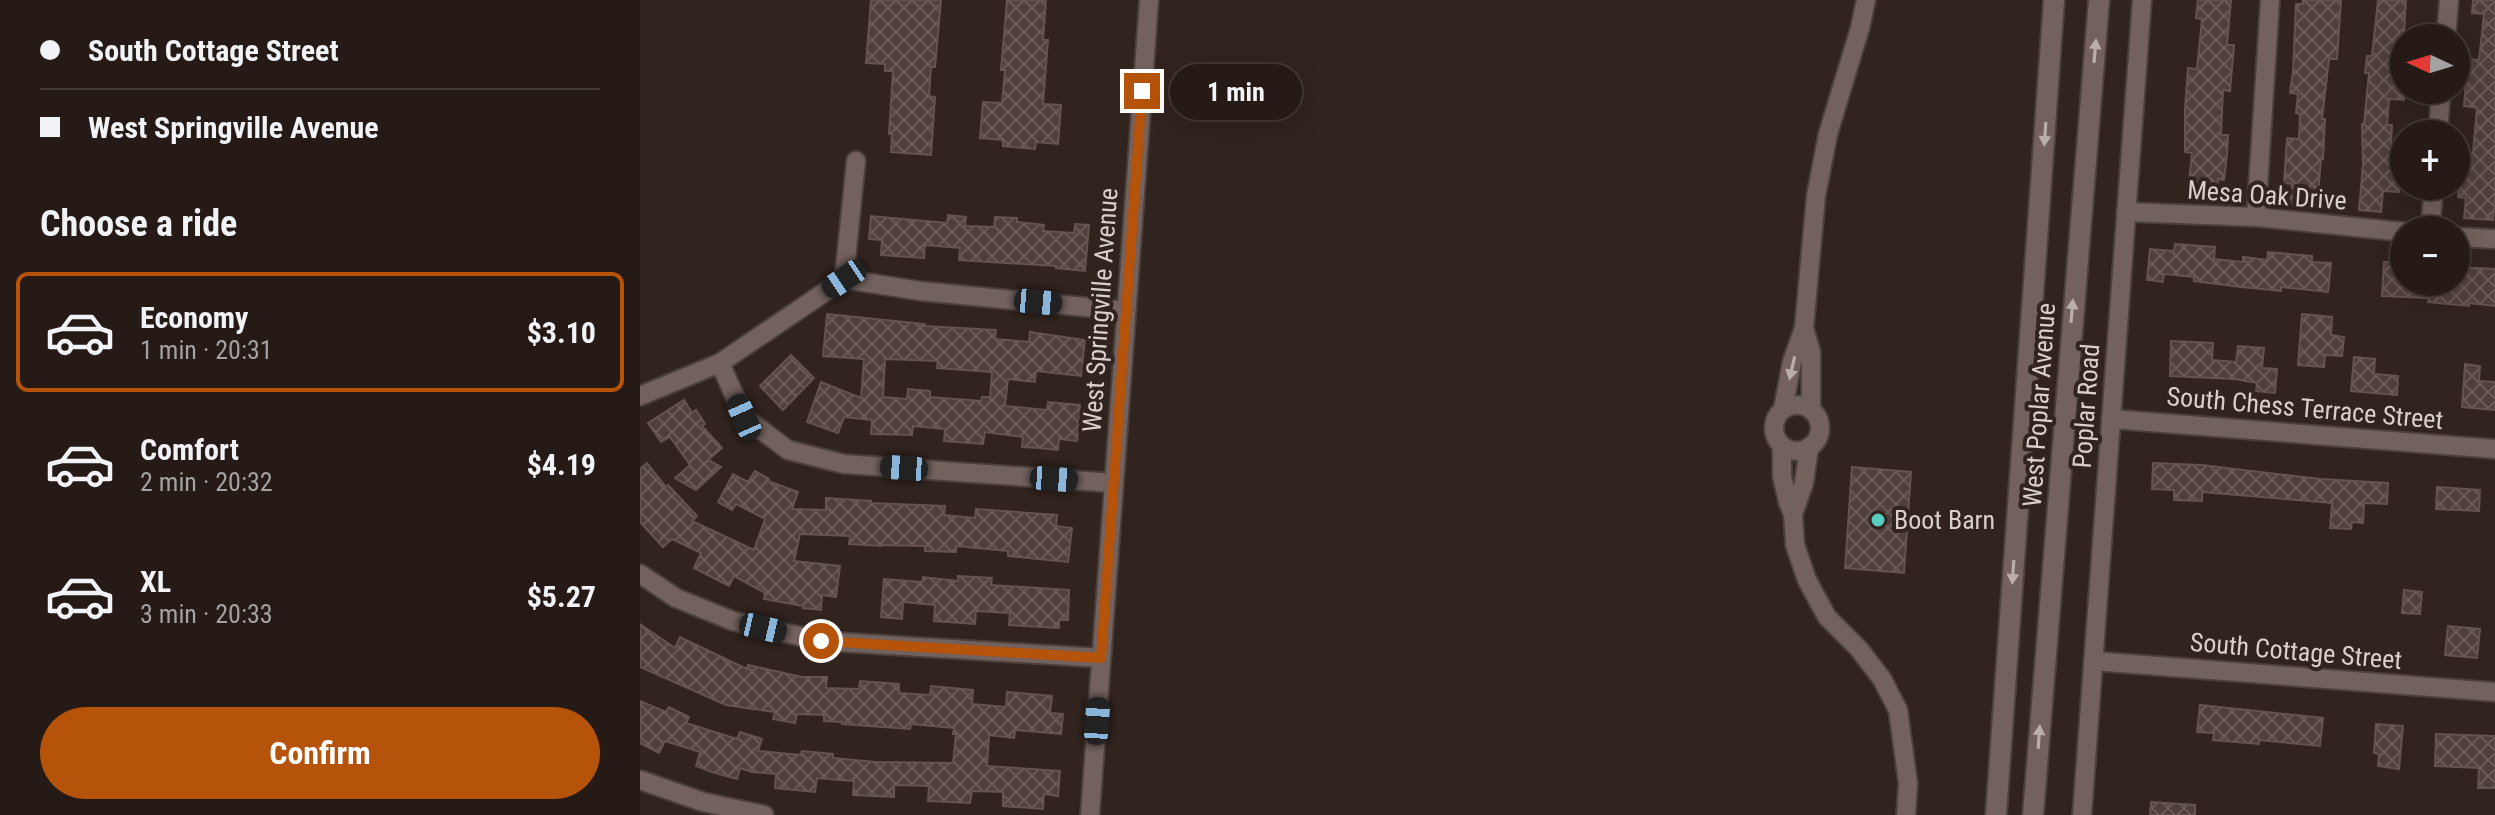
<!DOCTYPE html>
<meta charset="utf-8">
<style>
:root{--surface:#251a16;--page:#312723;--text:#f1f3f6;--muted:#a3a1a1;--line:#423835;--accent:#b45309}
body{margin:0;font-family:"Roboto Condensed",sans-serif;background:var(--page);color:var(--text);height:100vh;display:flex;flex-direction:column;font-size:30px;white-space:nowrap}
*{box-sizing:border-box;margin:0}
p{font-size:26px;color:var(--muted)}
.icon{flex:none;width:44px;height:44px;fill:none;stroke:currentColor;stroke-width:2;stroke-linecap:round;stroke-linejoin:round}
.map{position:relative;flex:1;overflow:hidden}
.details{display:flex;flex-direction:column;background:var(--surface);width:640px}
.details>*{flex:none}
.guide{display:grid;align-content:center;height:176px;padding:0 40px;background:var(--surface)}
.needle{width:52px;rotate:274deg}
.tools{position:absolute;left:1750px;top:24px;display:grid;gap:16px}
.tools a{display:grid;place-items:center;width:80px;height:80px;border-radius:50%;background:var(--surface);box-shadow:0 8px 32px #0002,0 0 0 2px var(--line);font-size:40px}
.end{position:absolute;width:36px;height:36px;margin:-18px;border:10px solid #b45309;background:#fff;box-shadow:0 0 0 4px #fff}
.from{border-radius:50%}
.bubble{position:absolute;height:56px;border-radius:28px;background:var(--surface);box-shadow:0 8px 32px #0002,0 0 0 2px var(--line);font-size:26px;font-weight:700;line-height:56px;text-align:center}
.car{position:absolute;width:24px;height:48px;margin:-24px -12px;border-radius:10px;box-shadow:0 0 6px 2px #0007;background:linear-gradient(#222 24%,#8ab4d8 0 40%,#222 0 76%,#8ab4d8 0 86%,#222 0)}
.guide b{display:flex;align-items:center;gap:28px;height:76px;font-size:30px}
.guide b+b{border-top:2px solid var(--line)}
.guide i{width:20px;height:20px;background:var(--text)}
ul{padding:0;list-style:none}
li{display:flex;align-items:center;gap:24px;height:120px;margin:0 16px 12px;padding:0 24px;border:4px solid transparent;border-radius:12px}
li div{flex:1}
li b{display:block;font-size:30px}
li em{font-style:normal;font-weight:700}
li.on{border-color:var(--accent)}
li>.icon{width:72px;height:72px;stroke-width:1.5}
h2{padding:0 40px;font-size:36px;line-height:96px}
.action{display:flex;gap:16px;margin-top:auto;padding:16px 40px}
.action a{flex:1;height:92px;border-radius:48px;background:var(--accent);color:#fff;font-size:32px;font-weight:700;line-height:92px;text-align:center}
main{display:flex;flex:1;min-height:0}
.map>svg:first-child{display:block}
</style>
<main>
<section class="details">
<div class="guide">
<b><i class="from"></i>South Cottage Street</b>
<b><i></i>West Springville Avenue</b>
</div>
<h2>Choose a ride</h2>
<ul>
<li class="on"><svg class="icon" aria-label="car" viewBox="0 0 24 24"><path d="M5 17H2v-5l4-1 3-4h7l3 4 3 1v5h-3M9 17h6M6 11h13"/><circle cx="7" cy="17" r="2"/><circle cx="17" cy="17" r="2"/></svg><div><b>Economy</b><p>1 min · 20:31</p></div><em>$3.10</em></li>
<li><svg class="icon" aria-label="car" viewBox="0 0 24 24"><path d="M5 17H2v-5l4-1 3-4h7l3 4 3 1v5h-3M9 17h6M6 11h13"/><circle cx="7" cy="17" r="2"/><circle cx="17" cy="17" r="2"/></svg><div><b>Comfort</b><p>2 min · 20:32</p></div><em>$4.19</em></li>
<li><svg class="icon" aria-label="car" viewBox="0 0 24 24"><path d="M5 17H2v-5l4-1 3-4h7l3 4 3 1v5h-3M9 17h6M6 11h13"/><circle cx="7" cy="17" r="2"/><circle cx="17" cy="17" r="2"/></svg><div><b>XL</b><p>3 min · 20:33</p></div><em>$5.27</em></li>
</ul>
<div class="action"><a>Confirm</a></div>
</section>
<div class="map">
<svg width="1855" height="815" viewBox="0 0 1855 815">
<defs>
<pattern id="building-cross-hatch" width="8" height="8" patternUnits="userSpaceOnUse" patternTransform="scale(2)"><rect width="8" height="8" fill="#4f3f3b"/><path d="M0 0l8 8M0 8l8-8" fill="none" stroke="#685a56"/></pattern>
</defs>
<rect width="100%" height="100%" fill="#31231e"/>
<g fill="url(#building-cross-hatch)" stroke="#64534e" stroke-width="2" fill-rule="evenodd">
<path d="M231,0H301L295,67H291L289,96L295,97L291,155L251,152L252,134H249L253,71H245V64L226,63Z"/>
<path d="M367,0H406L403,40H408L403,104L421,105L418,144L396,142L395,149L363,146V140L340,138L343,102L362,103L365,70H361Z"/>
<path d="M1558,0H1591L1587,45H1594L1590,91L1583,90L1581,135H1588L1587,154L1584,180L1578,179L1576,201L1547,199L1552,153L1545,152V108L1548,68L1557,69L1562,19L1556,18Z"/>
<path d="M1663,0H1701L1697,59H1689L1682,119H1685L1683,159H1681L1677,207L1650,204L1652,184L1644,183L1647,138L1659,139L1660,114L1656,113L1658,94L1650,93L1653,72L1656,4H1663Z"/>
<path d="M1738,0H1766L1764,31H1761L1758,56L1764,57V100L1749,99L1747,125H1752L1751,146L1762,147L1759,192L1743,191L1741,212L1719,210L1723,164L1722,124H1724L1729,73H1725L1727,56H1732Z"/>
<path d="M1833,0H1855V196L1853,220L1824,218L1826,198L1818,197L1822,152L1833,153L1837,108L1824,106L1828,59L1839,60L1844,14L1832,13Z"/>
<path d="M308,215L326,217L325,226L354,227L355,217L377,218V222L404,225L403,231L434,233L435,224L449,225L445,271L416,268V266L319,260L320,248L285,245L284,258L241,255L242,240L229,239L231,216L307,223Z"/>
<path d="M1535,244L1575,247L1574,259L1603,262V257L1627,260L1628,252L1672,256V262L1691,263L1688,292L1641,287V291L1601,287L1554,281V277L1524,274L1523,282L1507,280L1510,249L1534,251Z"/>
<path d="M1744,262L1762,263L1764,282L1811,283L1816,282V267L1855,269V306L1829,303V306L1788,302L1789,298L1742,296Z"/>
<path d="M187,314L285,324L284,326L356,330L355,339L389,342L390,332L445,340L441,376L396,371L395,382L368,379L365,406L407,410L408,402L440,405L437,441L419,439L418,450L399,448L382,447L383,437L345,432L343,444L304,441L305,429L273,426L272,435L231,434L232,420L204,417L198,433L167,422L181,382L221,398L224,359L183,356ZM245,359L298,361L297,368L352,372L350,397H342L341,401L290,397V391L268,389L267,399L243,397Z"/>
<path d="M1662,314L1692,317L1691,335L1704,337L1702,356L1685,355L1684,367L1658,365Z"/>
<path d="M1531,341L1573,343L1572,360L1596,362L1598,346L1624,348L1622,368L1637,369L1635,393L1616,391L1617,383L1595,379L1530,376Z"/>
<path d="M151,355L174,378L143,410L120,386Z"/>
<path d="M1714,357L1735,359L1734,374L1758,376L1757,395L1711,391Z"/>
<path d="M1825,364L1840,366L1839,381L1855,382V410L1822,407Z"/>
<path d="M44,400L52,413L56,410L65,424L62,426L82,448L68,460L81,467L56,490L35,478L50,465L30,437L21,442L8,423Z"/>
<path d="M7,463L26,487L28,485L57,516L52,521L114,550L125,519L96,504L92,510L78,502L93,474L108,482L115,471L129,479L128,481L158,492L152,509L186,510V498L231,501V503L305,506L304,515L335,518L336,509L417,515L416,526L432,528L428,562L368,556V551L316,546V552L285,551V546L241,545V546L209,544L210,536L160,534L154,561L200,566L196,597L182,595L181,610L163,608V606L124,599L125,593L94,576L89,586L54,568L61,553L32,539L23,547L0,522V469Z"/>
<path d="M1513,463L1561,465L1681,479L1748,483L1747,504L1724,503L1723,523L1712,522L1711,529L1690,528L1692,503L1562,492V501L1534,500V490L1512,489Z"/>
<path d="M1212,467L1271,472L1264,573L1205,568Z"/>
<path d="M1797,487L1840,490L1839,511L1796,509Z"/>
<path d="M318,576L352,578L351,585L429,590L428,620H419V628L369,625L370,613L336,611L335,624L294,621L295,605L263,602L262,619L241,617L244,579L282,582L283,577L318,581Z"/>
<path d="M1764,590L1782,592L1780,614L1762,613Z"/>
<path d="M0,624L35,648L40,637L107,669L108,665L162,677H187L186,688L219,689L220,681L259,684V693L290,695L291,686L333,690L332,704L366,707L367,692L412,696L410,713L423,714L421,734L375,730L374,738L349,735L347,766L420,771L418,796L404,794L403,809L363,806V792L332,791L330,803L288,801L289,786L254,785V797L213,795L214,781L177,778L175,792L135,788L136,774L112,772L100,768L97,779L72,772L56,766L60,752L25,741L19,753L0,743V701L26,712L29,707L49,717L46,723L97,739L100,732L122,739L118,751L161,755L162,751L193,754V758L236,762L313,763L316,734H313L314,728L271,724L270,729L202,724V722L184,721V715L157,714L155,723L133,719L135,712L86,705L0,667Z"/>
<path d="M1808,626L1840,629L1837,658L1805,655Z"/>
<path d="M1560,705L1683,718L1680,746L1619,740V744L1573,740L1574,733L1557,732Z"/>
<path d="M1736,724L1763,726L1759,769L1738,766L1739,754L1734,753Z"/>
<path d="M1796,734L1855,736V788H1838L1839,768L1795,766Z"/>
<path d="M1511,802L1555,805V815H1510Z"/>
</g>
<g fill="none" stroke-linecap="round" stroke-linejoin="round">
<defs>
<g id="minor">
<path d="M1806,38L1809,0"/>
<path d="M1798,134L1801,90"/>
<path d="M1486,212L1616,217L1764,232"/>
<path d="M1616,217L1630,0"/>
<path d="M1790,230L1794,186"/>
<path d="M1816,237L1855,239"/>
<path d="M204,279L280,291L486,311"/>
<path d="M1164,328L1171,352V410"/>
<path d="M80,363L104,417L148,450L204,464L474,483"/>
<path d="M0,396L80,363L204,279L216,161"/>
<circle cx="1157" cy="428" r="23"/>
<path d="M1143,409L1152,362L1164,328L1176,196L1188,134L1220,28L1226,0"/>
<path d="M1471,419L1855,449"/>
<path d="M1142,447V476L1148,502L1153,514L1155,545L1167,580L1187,617L1219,649L1242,679L1258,710L1268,783L1266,815"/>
<path d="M1153,514L1164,483L1169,447"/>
<path d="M0,574L36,598L93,621L181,641L461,658"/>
<path d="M1453,661L1855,692"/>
<path d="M0,780L63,802L124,815"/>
<path d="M450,815L509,0"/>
<path d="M1442,815L1502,0"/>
</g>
<g id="secondary">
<path d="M1356,815L1414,0"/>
<path d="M1393,815L1459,0"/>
</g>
</defs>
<use href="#minor" stroke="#4a3f3b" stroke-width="22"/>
<use href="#secondary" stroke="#4a3f3b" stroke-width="24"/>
<use href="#minor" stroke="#72615c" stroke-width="18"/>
<use href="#secondary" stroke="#72615c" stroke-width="20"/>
</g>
<defs><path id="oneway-solid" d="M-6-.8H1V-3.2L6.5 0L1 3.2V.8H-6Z" transform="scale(2)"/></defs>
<g fill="#baaeaa">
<use href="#oneway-solid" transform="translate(1455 51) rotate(-85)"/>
<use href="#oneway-solid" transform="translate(1405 134) rotate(94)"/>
<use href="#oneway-solid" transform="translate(1432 311) rotate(-85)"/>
<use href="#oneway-solid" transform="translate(1152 368) rotate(103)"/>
<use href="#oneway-solid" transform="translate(1373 572) rotate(94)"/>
<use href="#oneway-solid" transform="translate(1399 737) rotate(-86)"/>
</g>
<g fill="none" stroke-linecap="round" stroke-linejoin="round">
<path stroke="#b45309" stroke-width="10" d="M181,641L461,658L502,91"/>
</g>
<circle fill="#57cec2" stroke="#31231e" stroke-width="3" cx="1238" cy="520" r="8"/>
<g text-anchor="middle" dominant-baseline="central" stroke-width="8" stroke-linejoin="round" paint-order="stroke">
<g font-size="26" fill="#d9cfcc" stroke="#31231e">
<text transform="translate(1627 195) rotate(4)">Mesa Oak Drive</text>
<text transform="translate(460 310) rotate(-86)">West Springville Avenue</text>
<text transform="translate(1399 405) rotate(-86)">West Poplar Avenue</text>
<text transform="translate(1446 406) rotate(-86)">Poplar Road</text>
<text transform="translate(1665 408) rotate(5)">South Chess Terrace Street</text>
<text transform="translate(1656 651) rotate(5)">South Cottage Street</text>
</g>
<g font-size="26" fill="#d9cfcc" stroke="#31231e" text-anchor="start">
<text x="1254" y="520">Boot Barn</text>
</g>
</g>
</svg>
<div class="tools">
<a><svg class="needle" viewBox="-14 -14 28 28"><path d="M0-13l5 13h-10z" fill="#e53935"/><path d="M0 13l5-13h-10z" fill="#a3a1a1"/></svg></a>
<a>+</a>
<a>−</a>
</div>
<i class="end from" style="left:181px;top:641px"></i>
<i class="end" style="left:502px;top:91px"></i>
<div class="bubble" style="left:530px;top:64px;width:132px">1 min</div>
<i class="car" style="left:204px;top:279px;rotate:236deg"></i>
<i class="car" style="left:398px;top:302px;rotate:95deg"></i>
<i class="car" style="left:104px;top:417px;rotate:336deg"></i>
<i class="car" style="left:264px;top:468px;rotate:274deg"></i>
<i class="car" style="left:414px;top:479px;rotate:94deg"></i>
<i class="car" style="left:123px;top:628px;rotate:103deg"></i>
<i class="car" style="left:457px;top:721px;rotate:4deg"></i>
</div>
</main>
